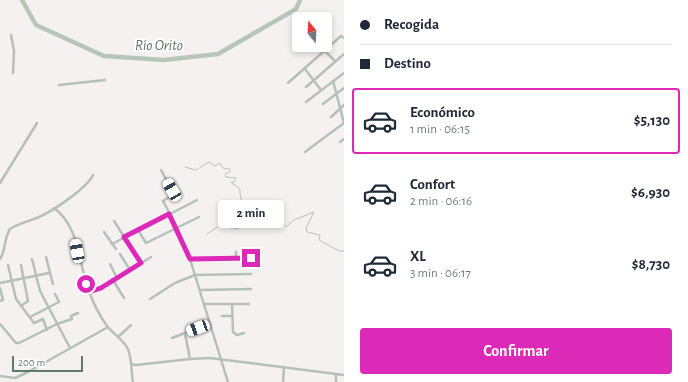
<!DOCTYPE html>
<html lang="es">
<meta charset="utf-8">
<style>
:root{--surface:#fff;--page:#f6f6f7;--text:#1f2937;--muted:#747a83;--line:#e0e1e3;--accent:#dd29b8}
body{margin:0;font-family:"Alegreya Sans",sans-serif;background:var(--page);color:var(--text);height:100vh;display:flex;flex-direction:column;font-size:15px;white-space:nowrap}
*{box-sizing:border-box;margin:0}
p{font-size:13px;color:var(--muted)}
.icon{flex:none;width:22px;height:22px;fill:none;stroke:currentColor;stroke-width:2;stroke-linecap:round;stroke-linejoin:round}
.map{position:relative;flex:1;overflow:hidden}
.details{display:flex;flex-direction:column;background:var(--surface);width:344px}
.details>*{flex:none}
.guide{display:grid;align-content:center;height:88px;padding:0 16px;background:var(--surface)}
.needle{width:26px;rotate:342deg}
.buttons{position:absolute;left:292px;top:12px;display:grid;gap:8px}
.buttons a{display:grid;place-items:center;width:40px;height:40px;border-radius:4px;background:var(--surface);box-shadow:0 2px 6px #0003;font-size:20px}
.scale{position:absolute;left:12px;bottom:10px;width:71px;box-sizing:border-box;padding-left:4px;border:2px solid #607b6b;border-top:0;font-size:11px;line-height:14px;white-space:nowrap;color:#607b6b;-webkit-text-stroke:3px #fff;paint-order:stroke}
.end{position:absolute;width:18px;height:18px;margin:-9px;border:5px solid #dd29b8;background:#fff;box-shadow:0 0 0 2px #fff}
.from{border-radius:50%}
.bubble{position:absolute;height:28px;border-radius:4px;background:var(--surface);box-shadow:0 2px 6px #0003;font-size:13px;font-weight:700;line-height:28px;text-align:center}
.car{position:absolute;width:12px;height:24px;margin:-12px -6px;border-radius:5px;box-shadow:0 0 3px 1px #0007;background:linear-gradient(#fff 24%,#345 0 40%,#fff 0 76%,#345 0 86%,#fff 0)}
.guide b{display:flex;align-items:center;gap:14px;height:38px;font-size:15px}
.guide b+b{border-top:1px solid var(--line)}
.guide i{width:10px;height:10px;background:var(--text)}
ul{padding:0;list-style:none}
li{display:flex;align-items:center;gap:12px;height:66px;margin:0 8px 6px;padding:0 8px;border:2px solid transparent;border-radius:4px}
li div{flex:1}
li b{display:block;font-size:15px}
li em{font-style:normal;font-weight:700}
li.current{border-color:var(--accent)}
li>.icon{width:36px;height:36px;stroke-width:1.5}
.action{display:flex;gap:8px;margin-top:auto;padding:8px 16px}
.action a{flex:1;height:46px;border-radius:4px;background:var(--accent);color:#fff;font-size:16px;font-weight:700;line-height:46px;text-align:center}
main{display:flex;flex:1;min-height:0}
.map>svg:first-child{display:block}
</style>
<main>
<div class="map">
<svg width="344" height="382" viewBox="0 0 344 382">
<rect width="100%" height="100%" fill="#f5f1f1"/>
<g fill="none" stroke-linecap="round" stroke-linejoin="round">
<g stroke="#b6c6b9" stroke-width="1">
<path d="M185,167L196,170L209,162L215,166L220,163L224,169L229,168L230,172L225,174L226,177L236,178L234,182H231L240,189C239,196 244,209 250,214L256,210L259,212L257,218L249,220L246,223"/>
<path d="M207,234L219,226L238,229L242,223L248,228L254,224C262,228 271,222 278,227L280,226L277,220L279,219L286,227L294,220L314,212L306,228L307,232L320,235L319,240L339,251H344"/>
</g>
<path stroke="#b6c6b9" stroke-width="4.5" d="M22,0L36,25L104,56L164,60L218,54L296,9L300,0"/>
<g stroke="#b6c0ba" stroke-width="2.5">
<path d="M11,35L14,51L13,73"/>
<path d="M325,51L335,61"/>
<path d="M305,69L321,90"/>
<path d="M333,81L344,123"/>
<path d="M288,83L341,36L344,38"/>
<path d="M59,85L105,80"/>
<path d="M306,87L344,54"/>
<path d="M306,102L344,73"/>
<path d="M323,104L344,88"/>
<path d="M331,117L344,105"/>
<path d="M340,142L344,139"/>
<path d="M305,152L344,123"/>
<path d="M161,170L173,192L171,196L163,201L177,227L190,259L228,382"/>
<path d="M0,183L37,123"/>
<path d="M54,208C80,227 78,263 89,291C93,303 100,316 107,326C113,334 123,339 128,349C132,359 131,371 133,382"/>
<path d="M114,221L141,263"/>
<path d="M138,230L146,243L199,217"/>
<path d="M104,232L116,249"/>
<path d="M112,244L197,200"/>
<path d="M236,252V259"/>
<path d="M120,254L130,270"/>
<path d="M46,257L53,284"/>
<path d="M0,259C6,250 4,238 10,229C19,223 30,221 39,217C53,211 87,188 93,175"/>
<path d="M32,259L40,291L70,348"/>
<path d="M190,259L251,258"/>
<path d="M110,264L117,278"/>
<path d="M8,265L16,299L34,323L43,319L47,330"/>
<path d="M113,280L124,298"/>
<path d="M0,283L49,273"/>
<path d="M0,288L3,300L0,301"/>
<path d="M200,290L251,289"/>
<path d="M89,292L101,288L151,257"/>
<path d="M150,299L175,283L195,275L251,274"/>
<path d="M204,304H249"/>
<path d="M232,304L233,332L237,335L244,333"/>
<path d="M21,306L28,301L21,265"/>
<path d="M222,316H232"/>
<path d="M30,317L59,302L55,294"/>
<path d="M0,324L16,343H19L57,324L72,319L71,316L78,313"/>
<path d="M185,334L190,359"/>
<path d="M118,337L131,325"/>
<path d="M172,338L210,323"/>
<path d="M131,364L136,365L190,359L210,358L344,375"/>
<path d="M0,376L15,378L28,372L108,327"/>
<path d="M283,382L284,367"/>
<path d="M336,382V374"/>
</g>
</g>
<g fill="none" stroke-linecap="round" stroke-linejoin="round">
<path stroke="#dd29b8" stroke-width="5" d="M86,284L89,292L101,288L141,263L124,237L169,214L190,259L251,258"/>
</g>
<g text-anchor="middle" dominant-baseline="central" stroke-width="4" stroke-linejoin="round" paint-order="stroke">
<g font-size="15" font-style="italic" fill="#5b7762" stroke="#fff">
<text x="159" y="45">Río Orito</text>
</g>
</g>
</svg>
<div class="buttons">
<a><svg class="needle" viewBox="-14 -14 28 28"><path d="M0-13l5 13h-10z" fill="#e53935"/><path d="M0 13l5-13h-10z" fill="#747a83"/></svg></a>
</div>
<div class="scale">200 m</div>
<i class="end from" style="left:86px;top:284px"></i>
<i class="end" style="left:251px;top:258px"></i>
<div class="bubble" style="left:218px;top:200px;width:66px">2 min</div>
<i class="car" style="left:172px;top:190px;rotate:330deg"></i>
<i class="car" style="left:77px;top:251px;rotate:350deg"></i>
<i class="car" style="left:198px;top:328px;rotate:250deg"></i>
</div>
<section class="details">
<div class="guide">
<b><i class="from"></i>Recogida</b>
<b><i></i>Destino</b>
</div>
<ul>
<li class="current"><svg class="icon" aria-label="car" viewBox="0 0 24 24"><path d="M5 17H2v-5l4-1 3-4h7l3 4 3 1v5h-3M9 17h6M6 11h13"/><circle cx="7" cy="17" r="2"/><circle cx="17" cy="17" r="2"/></svg><div><b>Económico</b><p>1 min · 06:15</p></div><em>$5,130</em></li>
<li><svg class="icon" aria-label="car" viewBox="0 0 24 24"><path d="M5 17H2v-5l4-1 3-4h7l3 4 3 1v5h-3M9 17h6M6 11h13"/><circle cx="7" cy="17" r="2"/><circle cx="17" cy="17" r="2"/></svg><div><b>Confort</b><p>2 min · 06:16</p></div><em>$6,930</em></li>
<li><svg class="icon" aria-label="car" viewBox="0 0 24 24"><path d="M5 17H2v-5l4-1 3-4h7l3 4 3 1v5h-3M9 17h6M6 11h13"/><circle cx="7" cy="17" r="2"/><circle cx="17" cy="17" r="2"/></svg><div><b>XL</b><p>3 min · 06:17</p></div><em>$8,730</em></li>
</ul>
<div class="action"><a>Confirmar</a></div>
</section>
</main>
